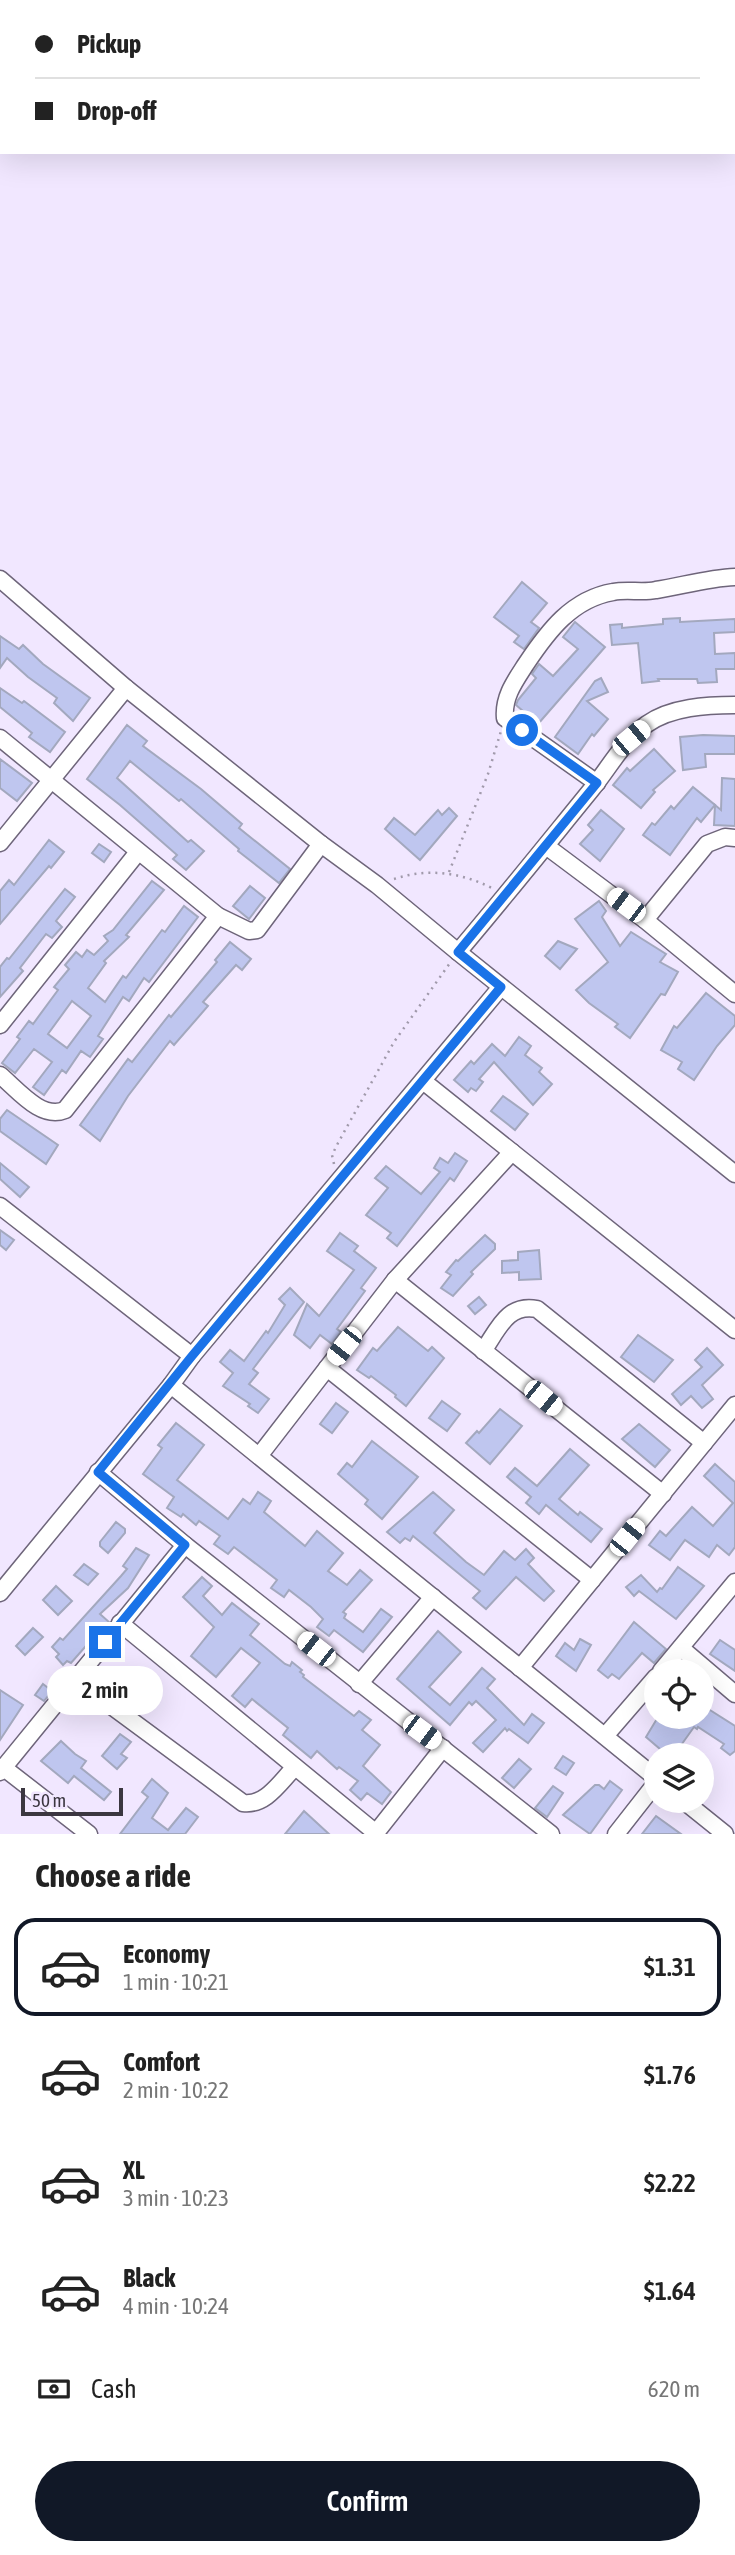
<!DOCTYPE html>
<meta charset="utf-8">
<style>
:root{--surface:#fff;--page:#f6f6f6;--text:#222;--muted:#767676;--line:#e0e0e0;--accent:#111827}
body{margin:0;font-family:"Asap Condensed",sans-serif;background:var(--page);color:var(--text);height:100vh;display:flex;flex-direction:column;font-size:26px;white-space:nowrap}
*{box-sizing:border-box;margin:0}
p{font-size:23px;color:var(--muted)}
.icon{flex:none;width:38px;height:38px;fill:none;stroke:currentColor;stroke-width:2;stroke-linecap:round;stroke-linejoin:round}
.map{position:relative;height:1834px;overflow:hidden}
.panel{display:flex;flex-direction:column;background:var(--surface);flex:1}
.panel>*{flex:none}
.guide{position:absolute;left:0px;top:0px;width:735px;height:154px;box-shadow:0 7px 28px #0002;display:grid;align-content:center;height:154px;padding:0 35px;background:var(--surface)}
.fabs{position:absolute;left:644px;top:1659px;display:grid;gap:14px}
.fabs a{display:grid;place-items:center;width:70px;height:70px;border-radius:50%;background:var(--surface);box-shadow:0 7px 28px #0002;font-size:35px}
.scale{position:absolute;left:21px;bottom:18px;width:102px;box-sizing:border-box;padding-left:7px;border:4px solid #3b3740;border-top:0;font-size:19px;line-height:24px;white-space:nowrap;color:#3b3740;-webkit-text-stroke:5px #f1e7ff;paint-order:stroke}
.end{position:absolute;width:32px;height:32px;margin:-16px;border:9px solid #1a73e8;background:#fff;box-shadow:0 0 0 4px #fff}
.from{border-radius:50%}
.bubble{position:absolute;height:49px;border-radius:24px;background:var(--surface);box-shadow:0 7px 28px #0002;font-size:23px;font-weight:600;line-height:49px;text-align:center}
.car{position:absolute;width:21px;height:42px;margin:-21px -10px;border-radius:9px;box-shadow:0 0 5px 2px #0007;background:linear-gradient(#fff 24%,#345 0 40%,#fff 0 76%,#345 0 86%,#fff 0)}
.guide b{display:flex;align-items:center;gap:24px;height:66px;font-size:26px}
.guide b+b{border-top:2px solid var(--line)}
.guide i{width:18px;height:18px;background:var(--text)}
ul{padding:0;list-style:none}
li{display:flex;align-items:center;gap:21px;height:98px;margin:0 14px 10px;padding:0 21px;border:4px solid transparent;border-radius:21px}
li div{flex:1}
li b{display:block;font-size:26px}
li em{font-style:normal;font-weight:600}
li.selected{border-color:var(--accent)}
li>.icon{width:63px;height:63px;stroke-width:1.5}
h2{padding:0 35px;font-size:32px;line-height:84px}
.pay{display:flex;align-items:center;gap:18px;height:77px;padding:0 35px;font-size:26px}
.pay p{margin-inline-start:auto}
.cta{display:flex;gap:14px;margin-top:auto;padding:14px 35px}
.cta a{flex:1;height:80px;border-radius:42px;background:var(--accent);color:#fff;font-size:28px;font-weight:600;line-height:80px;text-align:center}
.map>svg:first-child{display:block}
</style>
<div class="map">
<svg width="735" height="1834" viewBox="0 0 735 1834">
<rect width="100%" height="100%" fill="#f1e7ff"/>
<g fill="#bfc6ef" stroke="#a3a8be" stroke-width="2" fill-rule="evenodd">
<path d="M522,582L547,603L531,622L539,628L524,649L514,642L519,636L494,617Z"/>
<path d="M680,618V622L735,619V632L714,633L715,654L735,653V669H716L717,682L698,683L697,679H658L659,681L642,683L638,643L612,645L610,625L622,624V628L663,624V619Z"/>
<path d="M575,622L605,647L538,724L516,705L518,700L536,678L532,674L539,664L553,676L578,649L563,637Z"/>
<path d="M0,636L19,649L23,645L43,664L90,698L73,721L54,703L57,698L28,677L7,658L0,668Z"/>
<path d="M601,678L608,692L587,701L608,719L594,736L592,734L578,754L555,737L595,681Z"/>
<path d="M0,688L22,703L24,701L65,732L50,752L29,737L32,733L0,707Z"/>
<path d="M127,725L147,741L143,746L201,789L242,824L239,828L290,869L279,883L238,851L239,849L181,799L179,801L130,761L117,778L188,842L191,840L204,851L186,870L173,859L177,855L120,805L87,779Z"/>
<path d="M703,735L735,736V754H705L706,767L683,770L680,737Z"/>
<path d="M654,749L675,771L653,790L655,792L641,808L613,785L627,768L630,771Z"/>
<path d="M0,759L32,783L17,801L0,788Z"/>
<path d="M722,778L735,779V826L714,825L715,805L721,810Z"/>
<path d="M693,787L715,805L701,822L697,818L670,855L643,835L652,823L655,825L671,806L674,809Z"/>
<path d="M449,808L457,816L420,860L385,829L394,818L415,835L438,810L442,815Z"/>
<path d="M601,810L624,829L600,861L580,844L593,830L588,825Z"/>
<path d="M49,840L64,852L51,868L49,866L0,924V891L9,880L14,885Z"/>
<path d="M99,844L111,852L104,862L92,853Z"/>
<path d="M152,881L164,890L126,935L129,937L104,961L106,963L88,988L105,1002L123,976L126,978L162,930L165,932L184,906L198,917L149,982L144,978L129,1001L123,997L98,1036L103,1039L90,1057L81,1051L66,1073L62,1070L44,1095L33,1087L52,1062L34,1049L15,1073L2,1063L20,1039L17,1037L29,1021L33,1024L58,990L54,987L69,969L65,965L76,952L82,957L87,950L94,955L108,941L104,936L113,930ZM72,1001L91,1016L67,1048L48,1034Z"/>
<path d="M250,886L265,898L249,919L233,906Z"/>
<path d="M65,889L75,897L56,921L62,927L52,938L46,934L20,968L23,971L0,997V967L7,958L9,959Z"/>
<path d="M599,901L606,911L602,917L620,946L631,932L666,954L660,962L678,972L665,995L661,994L630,1038L615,1027L618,1024L589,1003L576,990L608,962L575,919Z"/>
<path d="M558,941L577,949L560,969L545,956Z"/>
<path d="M230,942L251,959L242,970L236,965L203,1002L208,1006L174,1045L170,1041L128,1096L100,1141L80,1125L128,1059L132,1062L169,1015L171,1017L217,962L215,960Z"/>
<path d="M706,993L735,1016V1025L717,1046L694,1080L678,1069L682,1062L661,1050L674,1026L677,1028Z"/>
<path d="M519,1037L531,1046L525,1055L542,1068L539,1072L552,1084L533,1105L494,1062L479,1079L483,1082L476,1091L471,1088L468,1092L454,1080L471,1061L474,1064L492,1044L505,1056Z"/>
<path d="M503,1096L528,1114L515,1130L491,1111Z"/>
<path d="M7,1110L58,1145L46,1164L0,1131V1119Z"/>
<path d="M455,1153L467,1161L454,1181L450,1178L397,1246L387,1238L391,1233L366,1215L388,1188L375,1178L386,1166L421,1194L440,1172L434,1168L440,1158L448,1163Z"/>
<path d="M0,1163L29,1187L20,1197L0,1179Z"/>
<path d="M0,1230L14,1240L6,1250L0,1245Z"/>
<path d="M340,1233L358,1246L354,1251L376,1268L361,1288L365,1291L337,1329L341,1332L332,1344L320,1335L310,1348L294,1335L307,1304L319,1316L354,1270L327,1251Z"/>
<path d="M485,1235L495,1244V1249L471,1272L473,1274L453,1296L441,1288L451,1275L446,1272L456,1260L458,1261Z"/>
<path d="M539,1250L541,1279L519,1280V1272L502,1273V1261L518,1260V1252Z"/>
<path d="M290,1288L304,1302L253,1369L258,1373L249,1384L269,1399L258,1413L248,1406L250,1404L223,1386L233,1373L220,1362L230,1350L244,1361L266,1331L268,1333L285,1305L279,1299Z"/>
<path d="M479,1297L486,1305L475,1314L468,1306Z"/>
<path d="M398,1327L428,1351L432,1347L444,1358L406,1406L395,1397L396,1395L371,1376L369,1378L357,1370L373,1348L377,1351Z"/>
<path d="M638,1335L673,1360L654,1382L621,1357Z"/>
<path d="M707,1348L723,1365L702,1385L713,1399L702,1408L691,1396L681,1405L672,1394L702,1367L695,1360Z"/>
<path d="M442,1401L460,1414L447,1431L429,1418Z"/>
<path d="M336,1403L348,1412L332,1433L320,1424Z"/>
<path d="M500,1409L522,1426L490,1464L466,1443L477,1431L479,1433Z"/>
<path d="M176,1423L204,1445L177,1480L228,1519L243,1499L250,1504L258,1492L271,1501L264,1512L305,1546L317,1531L343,1553L328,1571L347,1585L360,1570L372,1580L343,1612L346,1614L344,1618L363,1632L381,1609L392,1617L363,1652L334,1630L329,1636L317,1627L323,1619L311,1607L289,1590L284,1597L271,1588L277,1580L234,1547L228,1554L214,1544L220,1536L199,1521L196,1525L183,1514L181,1517L167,1508L174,1497L143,1474L162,1448L158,1445Z"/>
<path d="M639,1424L670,1450L655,1467L622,1439Z"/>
<path d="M372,1441L418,1477L382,1519L365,1504L368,1500L338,1474L347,1463L352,1467Z"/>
<path d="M570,1449L589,1465L559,1499L578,1515L580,1512L602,1529L591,1542L546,1505L539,1514L526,1503L531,1497L507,1477L515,1468L537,1486Z"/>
<path d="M715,1464L735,1482V1547L729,1555L717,1545L709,1557L685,1540L670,1560L649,1545L660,1531L666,1536L692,1507L713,1526L733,1503L704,1476Z"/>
<path d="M433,1492L454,1510L434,1533L466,1562L484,1575L504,1551L515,1560L526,1549L534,1558L528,1564L554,1591L544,1601L516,1577L486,1609L473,1598L480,1591L413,1536L410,1541L405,1538L400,1543L387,1532Z"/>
<path d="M116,1522L125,1529V1533L108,1553L100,1546V1542Z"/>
<path d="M136,1548L149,1555L128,1588L100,1614L109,1622L87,1649L85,1647L71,1663L67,1661L63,1665L56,1657L59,1654L52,1647L60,1638L63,1640L121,1576L127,1569L123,1566Z"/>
<path d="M84,1564L98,1574L88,1585L74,1575Z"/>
<path d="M678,1567L704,1586L676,1619L639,1591L634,1596L626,1587L641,1575L657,1592L660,1588L662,1589Z"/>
<path d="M202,1577L212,1586L203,1596L222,1615L232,1603L259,1624L250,1635L285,1664L290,1666L292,1662L302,1670L300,1672L304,1675L303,1677L354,1716L359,1711L371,1720L362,1730L380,1745L363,1766L391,1792L382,1804L367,1793L361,1800L350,1790L358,1781L339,1767L337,1769L317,1751L311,1758L283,1735L288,1728L252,1699L245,1707L232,1696L260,1663L241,1648L216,1677L191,1656L214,1627L183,1597Z"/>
<path d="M56,1586L72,1601L58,1615L43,1600Z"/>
<path d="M634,1622L666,1649L654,1663L642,1653L619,1679L612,1674L608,1678L598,1670Z"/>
<path d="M33,1628L43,1637L25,1655L16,1646Z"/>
<path d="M438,1631L461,1652L429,1687L450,1705L482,1668L495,1679L487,1688L524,1725L532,1714L544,1723L528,1743L509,1729L507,1731L505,1728L483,1752L473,1743L496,1720L476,1701L472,1705L469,1702L450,1725L397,1679Z"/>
<path d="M580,1639L591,1645L576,1671L556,1656L565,1643L574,1650Z"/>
<path d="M720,1640L735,1650V1671L710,1654Z"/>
<path d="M43,1684L52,1691L44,1701L35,1695Z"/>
<path d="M0,1690L23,1705L0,1740Z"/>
<path d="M702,1705L735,1726V1751L730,1755L721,1748L724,1744L698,1727L697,1729L694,1727L674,1755H667L646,1737L658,1717L678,1728L684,1720L681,1717H702Z"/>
<path d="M120,1734L131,1742L121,1754L127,1758L117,1769L102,1756Z"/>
<path d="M61,1741L75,1754L86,1761L81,1768L111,1792L104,1800L74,1776L68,1783L41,1761Z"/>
<path d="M563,1756L574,1763L566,1775L555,1768Z"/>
<path d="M519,1759L531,1769L514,1788L502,1778Z"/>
<path d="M152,1779L168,1793L152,1818L168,1830L186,1808L198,1817L185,1834H120L148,1797L142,1792Z"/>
<path d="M610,1781L622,1790L590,1834L563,1815L595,1785H599L604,1789Z"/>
<path d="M553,1786L563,1793L547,1817L535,1808Z"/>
<path d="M304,1811L329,1834H285Z"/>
<path d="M656,1816L681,1834H642Z"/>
</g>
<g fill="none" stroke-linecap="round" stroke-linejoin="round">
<defs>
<g id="street">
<path d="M0,579L126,688L321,844L377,885L458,952L735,1174"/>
<path d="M0,738L218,916L249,931L257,930L321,844"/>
<path d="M597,783L505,718C503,697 515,681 526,664C548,631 572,599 613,592C627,589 642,593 656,590C682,586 708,578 735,577"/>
<path d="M0,843L126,688"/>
<path d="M546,846L645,920L735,994"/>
<path d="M645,920L707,844L725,837L735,838"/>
<path d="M458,952C503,899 547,844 591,790C609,768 623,741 647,724C671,707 707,705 735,705"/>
<path d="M0,1025L138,852"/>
<path d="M0,1075C18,1090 41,1120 65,1110L218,916"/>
<path d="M423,1081L735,1330"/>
<path d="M0,1206L192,1356"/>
<path d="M395,1280L663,1494"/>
<path d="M483,1351C498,1330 507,1303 537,1309L704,1443"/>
<path d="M327,1368L592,1580"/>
<path d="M171,1385L656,1778"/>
<path d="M259,1456L395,1280L512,1152"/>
<path d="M98,1472L185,1545L551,1834"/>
<path d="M0,1593L171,1385L192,1356L501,987"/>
<path d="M120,1623L376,1833"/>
<path d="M681,1648L735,1694"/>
<path d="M520,1668L735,1405"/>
<path d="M661,1671L735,1582"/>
<path d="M75,1679L243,1803C266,1806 280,1782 295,1767"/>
<path d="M359,1684L433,1597"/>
<path d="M605,1736L656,1677"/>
<path d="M4,1768L89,1834"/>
<path d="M0,1772L185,1545"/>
<path d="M684,1801L725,1834"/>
<path d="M375,1834L443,1748"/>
<path d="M616,1834L656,1783"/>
</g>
</defs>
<use href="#street" stroke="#6e657a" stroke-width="19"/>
<g stroke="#a19aab" stroke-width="2.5" stroke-dasharray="2 5" stroke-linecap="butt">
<path d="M449,872L488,774L501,731"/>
<path d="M394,879C427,868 460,872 492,888"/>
<path d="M334,1164L332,1155L338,1143L394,1042L450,963"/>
</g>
<use href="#street" stroke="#fff" stroke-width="16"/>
</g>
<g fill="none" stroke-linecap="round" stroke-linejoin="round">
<path stroke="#1a73e8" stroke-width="9" d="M105,1642L185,1545L98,1472L192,1356L501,987L458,952L597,783L522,730"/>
</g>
</svg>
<div class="fabs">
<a><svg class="icon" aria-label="locate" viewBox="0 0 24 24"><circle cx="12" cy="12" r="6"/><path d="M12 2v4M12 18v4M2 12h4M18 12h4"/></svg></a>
<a><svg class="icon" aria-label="layers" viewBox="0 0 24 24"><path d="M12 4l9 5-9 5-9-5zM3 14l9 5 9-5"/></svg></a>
</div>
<div class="scale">50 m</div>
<i class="end from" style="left:522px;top:730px"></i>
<i class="end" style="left:105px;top:1642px"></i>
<div class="bubble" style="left:47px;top:1666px;width:116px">2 min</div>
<i class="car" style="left:631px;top:738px;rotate:50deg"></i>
<i class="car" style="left:626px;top:905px;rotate:307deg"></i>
<i class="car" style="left:344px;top:1346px;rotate:218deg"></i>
<i class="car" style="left:543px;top:1398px;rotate:129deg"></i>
<i class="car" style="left:627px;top:1537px;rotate:39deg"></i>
<i class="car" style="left:316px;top:1649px;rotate:308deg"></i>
<i class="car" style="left:422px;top:1732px;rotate:127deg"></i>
<div class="guide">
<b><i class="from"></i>Pickup</b>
<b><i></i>Drop-off</b>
</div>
</div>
<section class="panel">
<h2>Choose a ride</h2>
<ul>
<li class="selected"><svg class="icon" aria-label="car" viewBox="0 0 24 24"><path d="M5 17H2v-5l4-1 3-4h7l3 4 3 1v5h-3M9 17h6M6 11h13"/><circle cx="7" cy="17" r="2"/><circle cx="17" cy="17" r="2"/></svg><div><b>Economy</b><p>1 min · 10:21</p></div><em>$1.31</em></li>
<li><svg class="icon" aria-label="car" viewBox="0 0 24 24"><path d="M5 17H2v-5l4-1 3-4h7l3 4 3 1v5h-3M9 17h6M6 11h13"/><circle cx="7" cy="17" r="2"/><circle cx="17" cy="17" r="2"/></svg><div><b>Comfort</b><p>2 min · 10:22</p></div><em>$1.76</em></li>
<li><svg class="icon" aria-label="car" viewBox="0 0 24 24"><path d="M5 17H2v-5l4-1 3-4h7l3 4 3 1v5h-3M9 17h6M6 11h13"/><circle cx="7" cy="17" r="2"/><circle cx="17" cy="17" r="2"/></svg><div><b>XL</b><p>3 min · 10:23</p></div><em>$2.22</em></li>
<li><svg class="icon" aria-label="car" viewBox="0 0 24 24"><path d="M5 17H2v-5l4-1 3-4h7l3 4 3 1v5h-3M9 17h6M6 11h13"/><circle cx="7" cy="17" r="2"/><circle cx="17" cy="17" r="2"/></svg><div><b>Black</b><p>4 min · 10:24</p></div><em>$1.64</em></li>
</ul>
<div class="pay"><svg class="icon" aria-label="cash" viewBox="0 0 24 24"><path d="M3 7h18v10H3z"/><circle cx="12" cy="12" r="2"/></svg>Cash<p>620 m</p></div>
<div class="cta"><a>Confirm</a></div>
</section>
